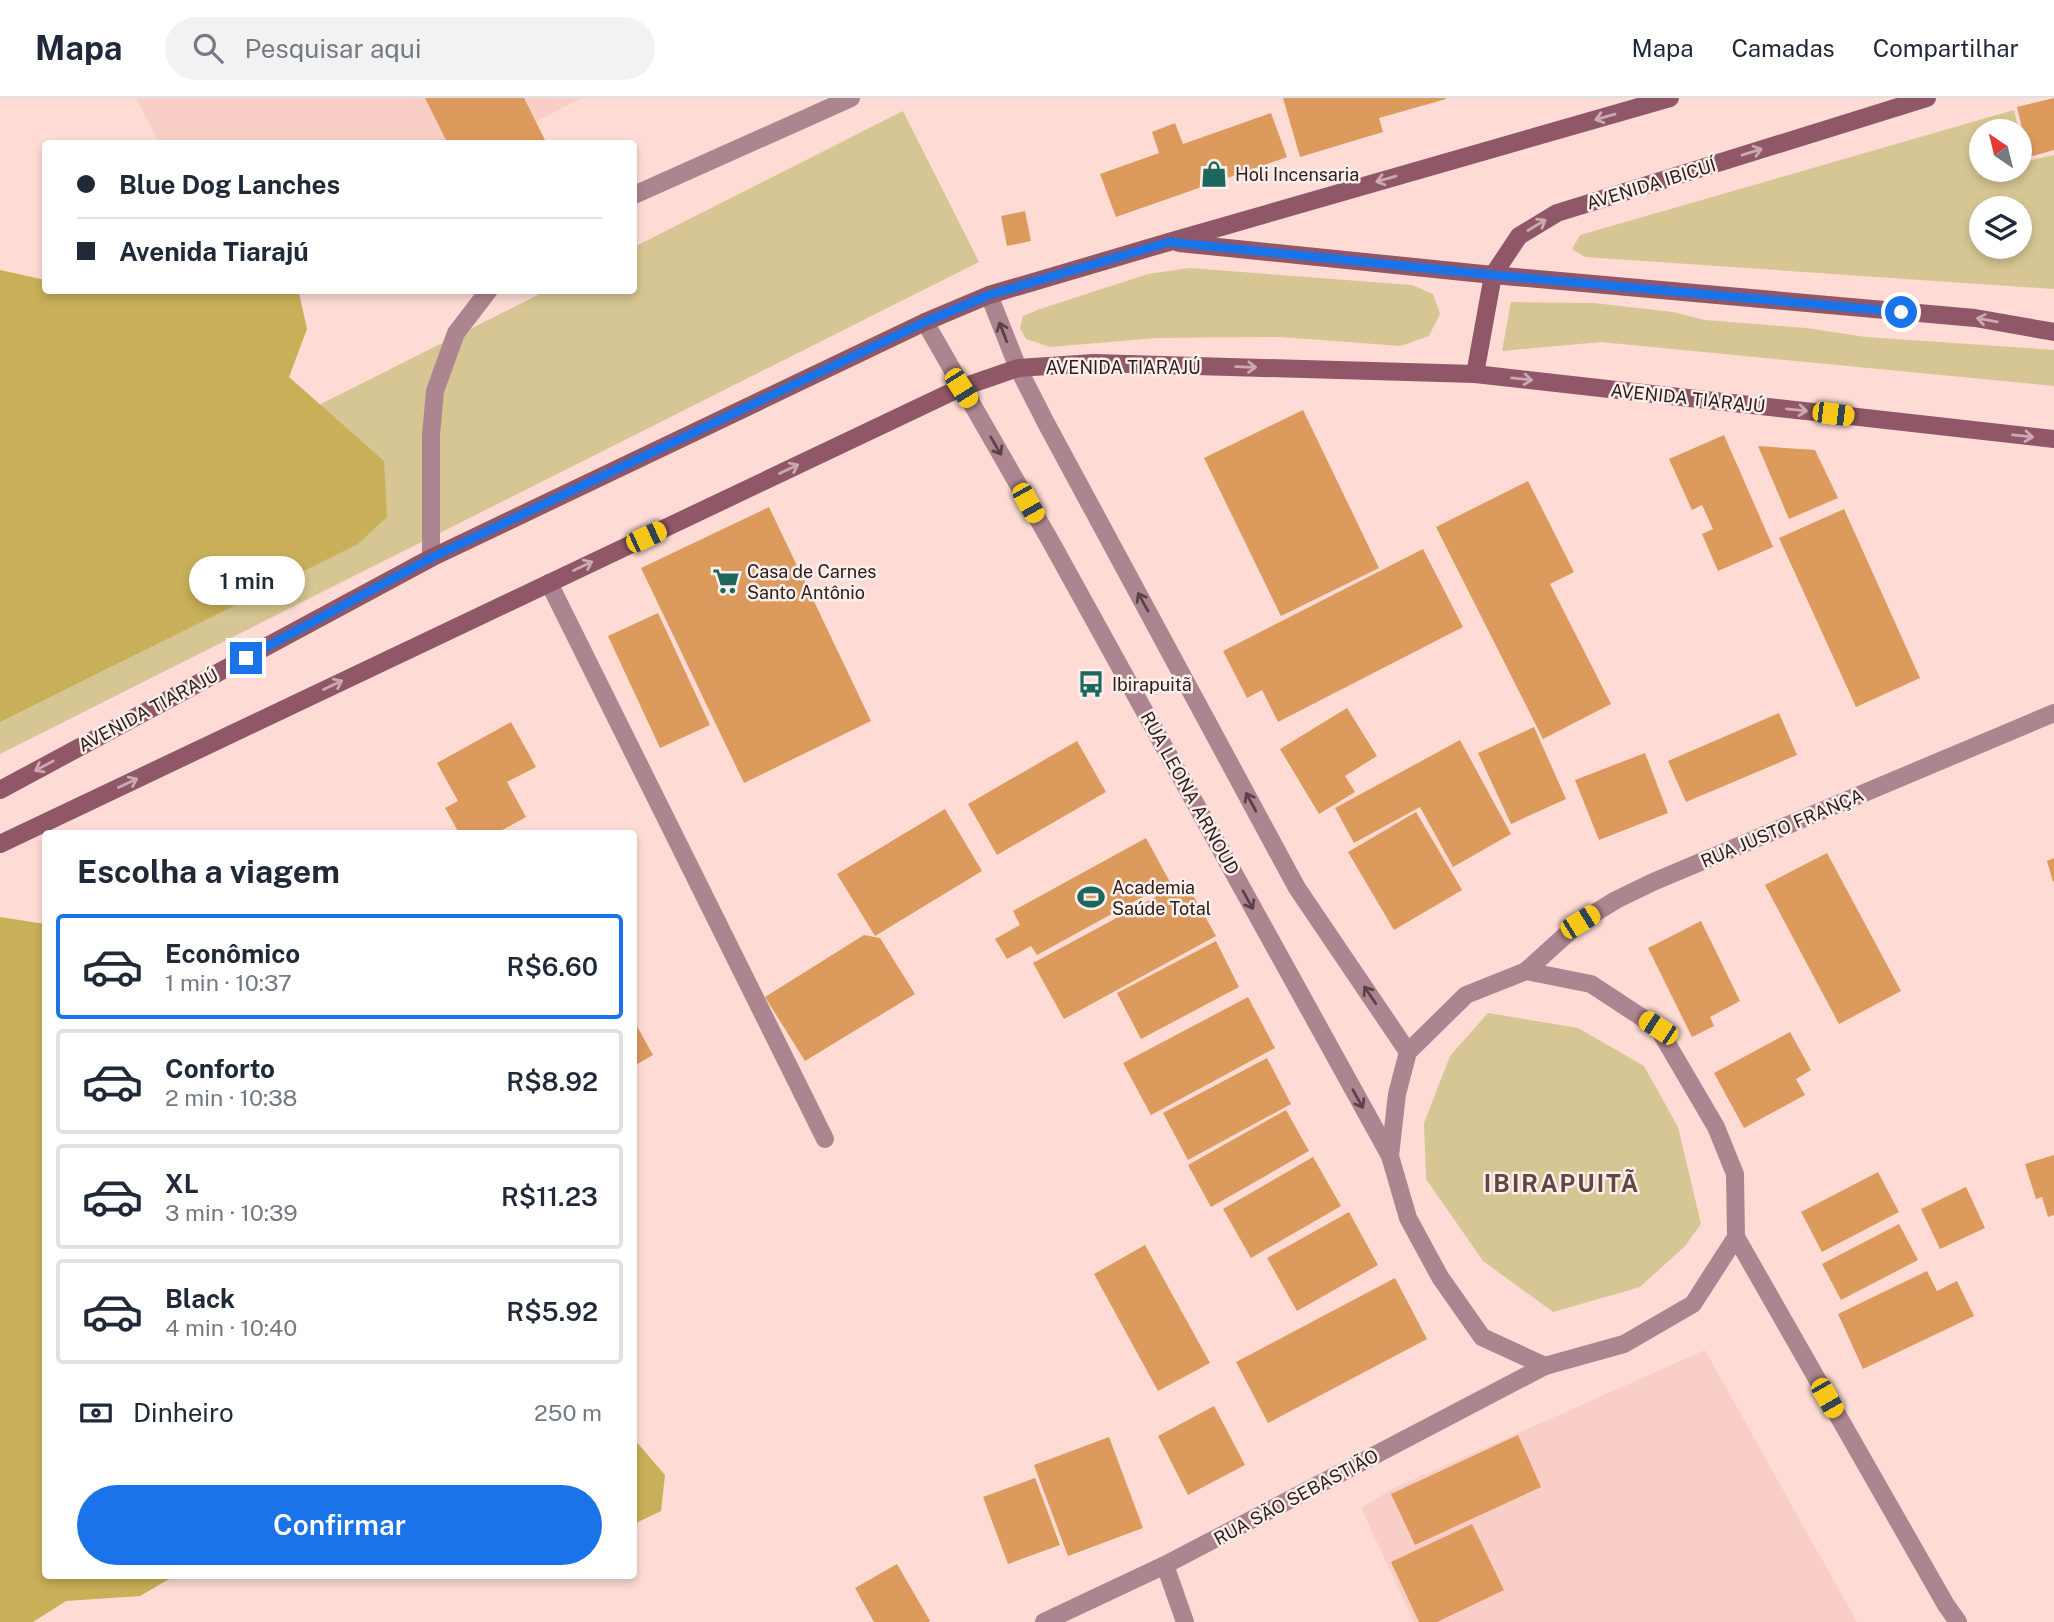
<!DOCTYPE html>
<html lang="pt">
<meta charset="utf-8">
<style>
:root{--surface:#fff;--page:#f2f2f3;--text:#1f2937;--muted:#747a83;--line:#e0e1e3;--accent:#1a73e8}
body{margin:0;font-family:"Public Sans",sans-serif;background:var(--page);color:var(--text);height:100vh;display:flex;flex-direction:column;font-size:26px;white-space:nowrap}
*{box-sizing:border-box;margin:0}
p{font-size:23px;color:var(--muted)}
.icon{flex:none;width:38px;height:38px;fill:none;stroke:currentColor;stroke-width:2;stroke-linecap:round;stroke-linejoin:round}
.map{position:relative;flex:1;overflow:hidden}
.sheet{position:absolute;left:42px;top:732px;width:595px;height:749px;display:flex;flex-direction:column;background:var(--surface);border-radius:7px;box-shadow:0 4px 10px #0003}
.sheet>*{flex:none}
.hud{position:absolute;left:42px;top:42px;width:595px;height:154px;border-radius:7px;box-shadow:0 4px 10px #0003;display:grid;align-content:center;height:154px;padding:0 35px;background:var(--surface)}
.needle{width:46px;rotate:325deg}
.tools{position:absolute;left:1969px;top:21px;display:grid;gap:14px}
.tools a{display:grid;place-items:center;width:63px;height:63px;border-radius:50%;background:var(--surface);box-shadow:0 4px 10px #0003;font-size:35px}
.end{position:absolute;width:32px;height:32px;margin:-16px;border:9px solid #1a73e8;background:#fff;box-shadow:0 0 0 4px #fff}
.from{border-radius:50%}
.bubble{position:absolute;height:49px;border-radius:24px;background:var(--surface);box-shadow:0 4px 10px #0003;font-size:23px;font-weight:600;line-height:49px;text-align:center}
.car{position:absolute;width:21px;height:42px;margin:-21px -10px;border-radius:9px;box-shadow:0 0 5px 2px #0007;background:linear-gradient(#f5c518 24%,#345 0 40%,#f5c518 0 76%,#345 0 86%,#f5c518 0)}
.hud b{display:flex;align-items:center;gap:24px;height:66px;font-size:26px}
.hud b+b{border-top:2px solid var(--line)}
.hud i{width:18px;height:18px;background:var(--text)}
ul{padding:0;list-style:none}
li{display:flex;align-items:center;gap:21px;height:105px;margin:0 14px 10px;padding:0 21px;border:4px solid var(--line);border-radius:7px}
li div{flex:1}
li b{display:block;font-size:26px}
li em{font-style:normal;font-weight:600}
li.current{border-color:var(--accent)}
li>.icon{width:63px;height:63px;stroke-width:1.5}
h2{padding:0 35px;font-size:32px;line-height:84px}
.pay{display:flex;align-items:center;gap:18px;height:77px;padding:0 35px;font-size:26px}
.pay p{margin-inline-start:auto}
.cta{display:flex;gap:14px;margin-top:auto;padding:14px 35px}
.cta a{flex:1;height:80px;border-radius:42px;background:var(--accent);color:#fff;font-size:28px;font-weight:600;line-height:80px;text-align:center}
header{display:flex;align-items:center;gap:42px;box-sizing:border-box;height:98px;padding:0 35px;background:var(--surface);border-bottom:2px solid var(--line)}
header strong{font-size:33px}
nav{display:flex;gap:38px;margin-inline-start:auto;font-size:24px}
.search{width:490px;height:63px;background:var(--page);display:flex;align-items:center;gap:18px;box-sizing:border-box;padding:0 24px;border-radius:38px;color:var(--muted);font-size:26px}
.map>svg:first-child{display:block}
</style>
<header>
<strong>Mapa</strong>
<div class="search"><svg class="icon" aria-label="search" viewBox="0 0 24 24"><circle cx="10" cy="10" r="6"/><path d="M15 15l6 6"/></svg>Pesquisar aqui</div>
<nav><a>Mapa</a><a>Camadas</a><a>Compartilhar</a></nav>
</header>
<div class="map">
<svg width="2054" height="1524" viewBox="0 0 2054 1524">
<rect width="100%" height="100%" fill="#fedcd5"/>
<g fill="#f9cec7">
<path d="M136,0H582L491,46L159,45Z"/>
<path d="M1705,1252L1857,1524H1414L1361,1410L1392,1391Z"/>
</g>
<g fill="#d6c693" fill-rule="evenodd">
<path d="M2014,12L2019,33H1981V72H2020V35L2026,63L2054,57V191L1585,159L1572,151L1580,137ZM1981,110H2020V149H1981Z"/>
<path d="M903,13L979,164L0,656V467L546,193L634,192V149Z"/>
<path d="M1189,170L1412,187L1433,196L1440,216L1429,238L1401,248L1280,239L1157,240L1050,249L1026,241L1020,230L1023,218L1040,211L1148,176Z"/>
<path d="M1511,204L1594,205L1673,214L1705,222L1806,230L1866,239L2054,252V288L1601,244L1502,253Z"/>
<path d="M1488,915L1578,930L1644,968L1678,1029L1701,1126L1685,1148L1640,1189L1553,1214L1483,1163L1426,1081L1424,1025L1450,958Z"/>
</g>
<g fill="#c9af58">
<path d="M0,172L45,182L46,192L100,193L119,196L299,195L307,231L289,279L384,363L387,419L358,446L0,624Z"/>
<path d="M0,819L45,826L46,1477H176L140,1498L66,1503L33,1524H0Z"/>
<path d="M634,1341L665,1377L661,1413L634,1426Z"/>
</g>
<g fill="#dd9a5d">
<path d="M425,0H524L547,46H448Z"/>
<path d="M1283,0H1446V1L1379,20L1383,34L1300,59Z"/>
<path d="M2054,0V52L2029,59L2017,9Z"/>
<path d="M1271,15L1287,59L1116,119L1100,76L1159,55L1152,34L1175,25L1183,46Z"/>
<path d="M1025,113L1031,143L1007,148L1001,118Z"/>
<path d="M1303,312L1379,470L1281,518L1204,360Z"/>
<path d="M1724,337L1773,449L1718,473L1702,436L1713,431L1702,407L1692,412L1669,361Z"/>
<path d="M1758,348L1815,352L1838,400L1789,421Z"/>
<path d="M1528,383L1574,474L1550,486L1611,606L1543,641L1436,429Z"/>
<path d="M769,409L871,623L744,685L641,470Z"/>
<path d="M1844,411L1920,580L1856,609L1779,440Z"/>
<path d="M1423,451L1463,529L1278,624L1262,592L1247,600L1223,553Z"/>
<path d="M658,515L710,627L660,650L608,538Z"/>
<path d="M1347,610L1377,658L1345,678L1355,694L1319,716L1280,651Z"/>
<path d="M1779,615L1797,657L1686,704L1668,663Z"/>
<path d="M511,624L536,669L507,684L526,719L497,735H459L445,710L458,703L437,665Z"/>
<path d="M1534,629L1566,701L1511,726L1478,655Z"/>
<path d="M1460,642L1511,736L1453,769L1420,709L1354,745L1335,710Z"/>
<path d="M1077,643L1106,694L997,757L968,706Z"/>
<path d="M1645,655L1668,715L1599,742L1575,682Z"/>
<path d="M945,711L982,773L875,838L837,776Z"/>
<path d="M1416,714L1462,792L1394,832L1348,754Z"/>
<path d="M1146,740L1170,784L1037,857L1031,848L1007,861L995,841L1020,827L1013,813Z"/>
<path d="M1827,755L1901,893L1839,926L1765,787Z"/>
<path d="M2054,760V783L2053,784L2047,763Z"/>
<path d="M1185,783L1216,838L1064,921L1033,865Z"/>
<path d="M1701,823L1740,903L1710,919L1714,928L1692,939L1648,850Z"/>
<path d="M864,837L880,840L915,896L805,963L765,899Z"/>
<path d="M1216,843L1239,889L1141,941L1117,895Z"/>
<path d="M1248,899L1275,950L1151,1017L1123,965Z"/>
<path d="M634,923L653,957L634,968Z"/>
<path d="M1790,934L1811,972L1796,981L1805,997L1744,1030L1714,975Z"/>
<path d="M1267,960L1291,1006L1188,1062L1163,1015Z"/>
<path d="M1286,1012L1309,1053L1211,1109L1188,1067Z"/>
<path d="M2054,1057V1117L2048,1119L2042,1099L2036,1101L2025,1066Z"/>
<path d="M1313,1059L1341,1108L1251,1160L1223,1111Z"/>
<path d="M1878,1074L1899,1114L1822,1154L1801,1114Z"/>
<path d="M1966,1089L1985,1130L1940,1151L1921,1111Z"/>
<path d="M1349,1114L1378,1167L1297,1213L1267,1160Z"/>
<path d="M1899,1126L1918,1162L1841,1202L1822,1166Z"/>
<path d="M1145,1147L1210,1265L1158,1293L1094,1176Z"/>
<path d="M1927,1173L1937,1193L1957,1183L1974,1218L1863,1271L1838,1216Z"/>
<path d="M1395,1180L1427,1241L1268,1325L1236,1264Z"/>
<path d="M1214,1308L1245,1367L1188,1397L1158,1338Z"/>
<path d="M1518,1337L1541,1389L1415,1447L1391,1396Z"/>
<path d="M1109,1339L1143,1430L1068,1458L1034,1367Z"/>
<path d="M1035,1380L1060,1447L1008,1466L983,1399Z"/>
<path d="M1472,1426L1504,1492L1437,1524H1419L1391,1464Z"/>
<path d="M897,1466L930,1523L928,1524H874L855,1490Z"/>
</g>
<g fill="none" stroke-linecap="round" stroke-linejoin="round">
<path stroke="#ad8590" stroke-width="18" d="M549,485L825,1041"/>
<g stroke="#ad8590" stroke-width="18">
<path d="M634,97L851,0"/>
<path d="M989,197L1018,270L1046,325L1297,790L1408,954"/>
<path d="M925,224L1051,444L1390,1058"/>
<path d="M431,460V337L435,293L456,235L489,192"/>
<path d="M1526,873L1591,886L1658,930L1716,1029L1735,1076L1736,1139L1693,1206L1624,1246L1545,1268L1482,1239L1440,1179L1408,1120L1390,1058L1397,996L1408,954L1466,897Z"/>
<path d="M1526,873L1580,824L1616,802L1653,784L2054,615"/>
<path d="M1736,1139L1946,1507L1958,1524"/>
<path d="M1165,1467L1185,1524"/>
<path d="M1044,1524L1165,1467L1545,1268"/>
</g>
<g stroke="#8f5768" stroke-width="18">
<path d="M1179,145L1493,177L1975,220L2054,234"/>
<path d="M1475,276L1493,177L1519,138L1557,115L1927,0"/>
<path d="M0,692L431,460L925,224L989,197L1169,144L1670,0"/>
<path d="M0,746L960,290L1018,270L1094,265L1475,276L2054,341"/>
</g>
</g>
<defs><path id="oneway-shaft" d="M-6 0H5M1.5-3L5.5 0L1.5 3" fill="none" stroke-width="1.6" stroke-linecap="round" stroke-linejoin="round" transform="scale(1.75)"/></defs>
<g stroke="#cbaab0">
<use href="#oneway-shaft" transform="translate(1605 19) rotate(164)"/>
<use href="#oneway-shaft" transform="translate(1752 54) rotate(-17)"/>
<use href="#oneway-shaft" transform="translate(1386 81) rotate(164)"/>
<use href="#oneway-shaft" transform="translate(1537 127) rotate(-31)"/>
<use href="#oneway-shaft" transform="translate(1987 222) rotate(-170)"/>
<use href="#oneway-shaft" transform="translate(1246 269) rotate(2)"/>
<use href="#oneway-shaft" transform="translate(1522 281) rotate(6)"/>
<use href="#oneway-shaft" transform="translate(1797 312) rotate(6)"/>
<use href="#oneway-shaft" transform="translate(2023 338) rotate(6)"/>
<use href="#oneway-shaft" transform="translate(789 371) rotate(-25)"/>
<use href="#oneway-shaft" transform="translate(583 468) rotate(-25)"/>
<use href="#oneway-shaft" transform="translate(333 587) rotate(-25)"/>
<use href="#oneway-shaft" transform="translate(44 668) rotate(152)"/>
<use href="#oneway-shaft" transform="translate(128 685) rotate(-25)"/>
</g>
<g stroke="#594346">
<use href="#oneway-shaft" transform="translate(1003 234) rotate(-111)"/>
<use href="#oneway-shaft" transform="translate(996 348) rotate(60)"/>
<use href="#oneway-shaft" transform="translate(1143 504) rotate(-119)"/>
<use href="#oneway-shaft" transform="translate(1251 704) rotate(-118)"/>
<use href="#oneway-shaft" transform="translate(1248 802) rotate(61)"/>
<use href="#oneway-shaft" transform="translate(1370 897) rotate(-124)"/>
<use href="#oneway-shaft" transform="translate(1358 1001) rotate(61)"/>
</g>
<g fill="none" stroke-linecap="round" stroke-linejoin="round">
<path stroke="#1a73e8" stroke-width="9" d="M246,560L431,460L925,224L989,197L1169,144L1493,177L1901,214"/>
</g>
<defs>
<symbol id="shop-bare" viewBox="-9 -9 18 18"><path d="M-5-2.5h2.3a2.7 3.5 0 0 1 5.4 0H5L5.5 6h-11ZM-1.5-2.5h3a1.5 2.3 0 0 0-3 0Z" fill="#1d675f" stroke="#fceeeb" stroke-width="2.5" paint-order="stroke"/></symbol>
<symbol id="supermarket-bare" viewBox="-9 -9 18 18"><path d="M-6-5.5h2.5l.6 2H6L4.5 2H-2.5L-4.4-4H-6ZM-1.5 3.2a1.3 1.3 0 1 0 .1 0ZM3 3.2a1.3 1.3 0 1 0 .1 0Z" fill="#1d675f" stroke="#fceeeb" stroke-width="2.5" paint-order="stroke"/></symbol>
<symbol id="bus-bare" viewBox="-9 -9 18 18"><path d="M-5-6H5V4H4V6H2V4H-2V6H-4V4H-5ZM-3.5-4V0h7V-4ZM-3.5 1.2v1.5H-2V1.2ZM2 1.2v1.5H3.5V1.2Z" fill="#1d675f" stroke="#fceeeb" stroke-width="2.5" paint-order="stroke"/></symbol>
<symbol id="stadium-bare" viewBox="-9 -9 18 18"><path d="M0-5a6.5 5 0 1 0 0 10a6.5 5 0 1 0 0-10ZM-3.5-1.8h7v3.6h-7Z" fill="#1d675f" stroke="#fceeeb" stroke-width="2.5" paint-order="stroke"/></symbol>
</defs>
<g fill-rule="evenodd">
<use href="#shop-bare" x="1195" y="57" width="38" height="38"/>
<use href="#supermarket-bare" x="707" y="464" width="38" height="38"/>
<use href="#bus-bare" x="1072" y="567" width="38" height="38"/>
<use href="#stadium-bare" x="1072" y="780" width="38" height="38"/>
</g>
<g text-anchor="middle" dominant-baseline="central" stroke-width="5" stroke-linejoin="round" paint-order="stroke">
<g font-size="18" fill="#2c201e" stroke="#fceeeb" text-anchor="start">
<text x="1235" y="76">Holi Incensaria</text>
<text x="747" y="473">Casa de Carnes<tspan x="747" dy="21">Santo Antônio</tspan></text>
<text x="1112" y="586">Ibirapuitã</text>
<text x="1112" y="789">Academia<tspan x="1112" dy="21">Saúde Total</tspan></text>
</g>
<g font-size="18" fill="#2c201e" stroke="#fceeeb">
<text transform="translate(1651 86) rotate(-17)">AVENIDA IBICUÍ</text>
<text x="1123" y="269">AVENIDA TIARAJÚ</text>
<text transform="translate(1688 300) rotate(6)">AVENIDA TIARAJÚ</text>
<text transform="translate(148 612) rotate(-28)">AVENIDA TIARAJÚ</text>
<text transform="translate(1190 695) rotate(61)">RUA LEONA ARNOUD</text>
<text transform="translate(1782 730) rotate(-23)">RUA JUSTO FRANÇA</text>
<text transform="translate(1296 1399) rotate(-28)">RUA SÃO SEBASTIÃO</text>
</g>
<g font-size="24" font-weight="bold" letter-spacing="2" fill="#614540" stroke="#fceeeb">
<text x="1562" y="1085">IBIRAPUITÃ</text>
</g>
</g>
</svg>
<div class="tools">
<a><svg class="needle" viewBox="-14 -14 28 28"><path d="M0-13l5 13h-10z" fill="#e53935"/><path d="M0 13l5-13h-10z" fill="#747a83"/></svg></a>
<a><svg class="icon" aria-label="layers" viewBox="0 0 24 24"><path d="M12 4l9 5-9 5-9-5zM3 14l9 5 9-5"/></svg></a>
</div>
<i class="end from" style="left:1901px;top:214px"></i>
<i class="end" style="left:246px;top:560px"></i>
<div class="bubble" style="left:189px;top:458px;width:116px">1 min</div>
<i class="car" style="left:961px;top:290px;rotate:148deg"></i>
<i class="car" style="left:1833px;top:316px;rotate:97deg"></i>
<i class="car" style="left:1028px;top:405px;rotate:151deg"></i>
<i class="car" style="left:646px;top:439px;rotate:65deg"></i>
<i class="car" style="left:1580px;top:824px;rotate:58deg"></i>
<i class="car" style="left:1658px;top:930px;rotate:303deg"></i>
<i class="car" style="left:1827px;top:1300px;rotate:150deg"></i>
<div class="hud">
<b><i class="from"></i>Blue Dog Lanches</b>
<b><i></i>Avenida Tiarajú</b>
</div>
<section class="sheet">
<h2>Escolha a viagem</h2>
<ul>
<li class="current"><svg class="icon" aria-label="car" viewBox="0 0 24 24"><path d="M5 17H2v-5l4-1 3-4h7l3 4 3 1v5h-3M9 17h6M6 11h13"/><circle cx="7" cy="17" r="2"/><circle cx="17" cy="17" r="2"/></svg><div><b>Econômico</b><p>1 min · 10:37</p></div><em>R$6.60</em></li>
<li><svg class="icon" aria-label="car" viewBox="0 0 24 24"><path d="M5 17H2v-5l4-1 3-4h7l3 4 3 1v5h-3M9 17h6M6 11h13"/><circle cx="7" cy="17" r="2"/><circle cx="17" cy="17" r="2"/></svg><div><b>Conforto</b><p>2 min · 10:38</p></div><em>R$8.92</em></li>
<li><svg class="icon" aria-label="car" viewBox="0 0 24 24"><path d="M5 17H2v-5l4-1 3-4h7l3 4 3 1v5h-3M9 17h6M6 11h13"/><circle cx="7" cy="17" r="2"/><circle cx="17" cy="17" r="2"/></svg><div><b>XL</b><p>3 min · 10:39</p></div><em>R$11.23</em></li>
<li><svg class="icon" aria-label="car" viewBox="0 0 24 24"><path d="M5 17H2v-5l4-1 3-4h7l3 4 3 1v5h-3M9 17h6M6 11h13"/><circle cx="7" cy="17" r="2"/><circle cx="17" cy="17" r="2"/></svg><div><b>Black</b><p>4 min · 10:40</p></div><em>R$5.92</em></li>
</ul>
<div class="pay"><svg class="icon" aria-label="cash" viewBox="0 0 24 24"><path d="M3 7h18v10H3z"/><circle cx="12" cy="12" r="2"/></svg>Dinheiro<p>250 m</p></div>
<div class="cta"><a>Confirmar</a></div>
</section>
</div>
